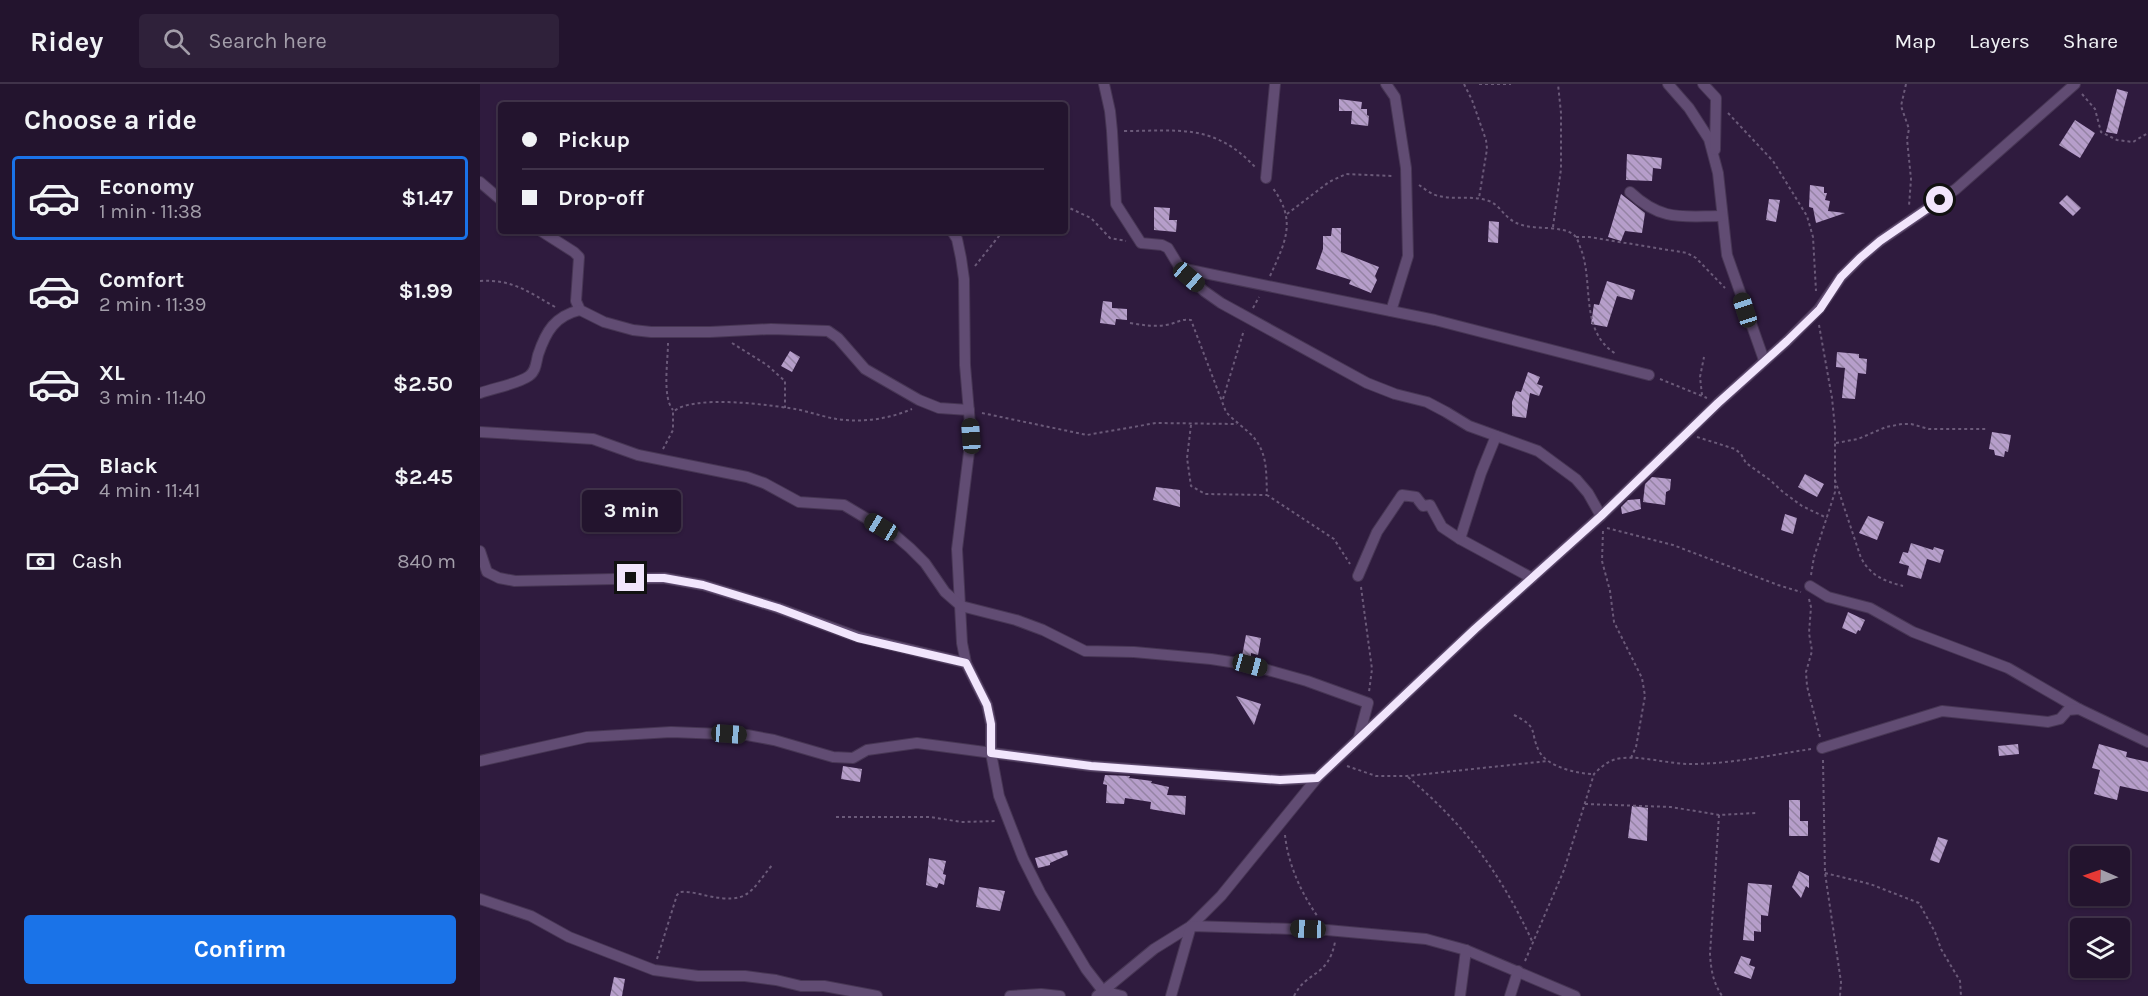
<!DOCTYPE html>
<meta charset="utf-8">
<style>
:root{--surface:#23142e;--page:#2f213a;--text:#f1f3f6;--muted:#a39eaa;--line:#40334a;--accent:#1a73e8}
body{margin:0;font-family:Karla,sans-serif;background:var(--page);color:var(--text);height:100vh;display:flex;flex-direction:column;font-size:22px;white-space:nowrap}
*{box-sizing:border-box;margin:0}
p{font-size:20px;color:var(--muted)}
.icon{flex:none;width:33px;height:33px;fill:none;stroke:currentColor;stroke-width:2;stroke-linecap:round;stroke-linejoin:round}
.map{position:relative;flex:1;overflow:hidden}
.details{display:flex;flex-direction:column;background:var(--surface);width:480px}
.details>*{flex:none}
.banner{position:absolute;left:18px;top:18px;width:570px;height:132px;border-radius:6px;box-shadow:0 2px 4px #0004,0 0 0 2px var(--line);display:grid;align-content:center;height:132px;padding:0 24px;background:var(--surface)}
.needle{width:39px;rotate:272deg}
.controls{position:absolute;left:1590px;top:762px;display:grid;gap:12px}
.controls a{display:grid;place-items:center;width:60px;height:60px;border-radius:6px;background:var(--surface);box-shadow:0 2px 4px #0004,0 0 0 2px var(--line);font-size:30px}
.end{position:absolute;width:27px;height:27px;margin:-14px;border:8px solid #f1e5fc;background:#111;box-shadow:0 0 0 3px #111}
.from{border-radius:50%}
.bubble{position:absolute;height:42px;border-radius:6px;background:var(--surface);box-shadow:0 2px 4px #0004,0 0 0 2px var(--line);font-size:20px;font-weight:700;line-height:42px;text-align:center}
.car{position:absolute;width:18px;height:36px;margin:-18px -9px;border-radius:8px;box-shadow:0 0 4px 2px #0007;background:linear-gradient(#222 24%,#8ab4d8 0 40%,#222 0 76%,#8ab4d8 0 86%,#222 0)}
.banner b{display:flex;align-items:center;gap:21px;height:57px;font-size:22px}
.banner b+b{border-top:2px solid var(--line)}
.banner i{width:15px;height:15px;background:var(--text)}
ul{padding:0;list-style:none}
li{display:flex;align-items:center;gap:18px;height:84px;margin:0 12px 9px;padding:0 12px;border:3px solid transparent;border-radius:6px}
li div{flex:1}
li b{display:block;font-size:22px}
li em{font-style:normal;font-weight:700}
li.selected{border-color:var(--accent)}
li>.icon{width:54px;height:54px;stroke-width:1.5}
h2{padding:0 24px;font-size:27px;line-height:72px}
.pay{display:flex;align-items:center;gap:15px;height:66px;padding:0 24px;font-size:22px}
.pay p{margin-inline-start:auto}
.action{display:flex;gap:12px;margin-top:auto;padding:12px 24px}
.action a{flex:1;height:69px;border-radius:6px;background:var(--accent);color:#fff;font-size:24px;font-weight:700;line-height:69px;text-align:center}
header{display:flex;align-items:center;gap:36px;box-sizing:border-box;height:84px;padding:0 30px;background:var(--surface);border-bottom:2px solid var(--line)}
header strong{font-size:28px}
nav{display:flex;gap:33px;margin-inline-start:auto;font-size:21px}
.search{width:420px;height:54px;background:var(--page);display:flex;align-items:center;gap:15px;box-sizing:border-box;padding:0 21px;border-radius:6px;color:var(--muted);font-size:22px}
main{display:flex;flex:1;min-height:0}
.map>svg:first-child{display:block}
</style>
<header>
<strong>Ridey</strong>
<div class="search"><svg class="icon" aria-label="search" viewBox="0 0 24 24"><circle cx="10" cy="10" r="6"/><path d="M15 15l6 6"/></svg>Search here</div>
<nav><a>Map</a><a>Layers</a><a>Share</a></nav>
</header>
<main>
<section class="details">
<h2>Choose a ride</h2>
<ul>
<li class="selected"><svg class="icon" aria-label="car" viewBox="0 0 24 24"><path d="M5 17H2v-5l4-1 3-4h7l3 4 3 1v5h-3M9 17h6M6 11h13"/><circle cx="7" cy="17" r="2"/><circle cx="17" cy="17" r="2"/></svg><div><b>Economy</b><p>1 min · 11:38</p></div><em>$1.47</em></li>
<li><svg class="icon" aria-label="car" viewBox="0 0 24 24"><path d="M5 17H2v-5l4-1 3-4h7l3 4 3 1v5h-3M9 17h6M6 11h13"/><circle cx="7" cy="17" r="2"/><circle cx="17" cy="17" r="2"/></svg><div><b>Comfort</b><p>2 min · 11:39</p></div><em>$1.99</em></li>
<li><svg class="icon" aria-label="car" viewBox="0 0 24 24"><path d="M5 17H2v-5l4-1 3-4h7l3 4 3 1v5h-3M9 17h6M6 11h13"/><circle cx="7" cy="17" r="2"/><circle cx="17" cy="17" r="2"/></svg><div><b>XL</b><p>3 min · 11:40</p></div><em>$2.50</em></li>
<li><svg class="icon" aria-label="car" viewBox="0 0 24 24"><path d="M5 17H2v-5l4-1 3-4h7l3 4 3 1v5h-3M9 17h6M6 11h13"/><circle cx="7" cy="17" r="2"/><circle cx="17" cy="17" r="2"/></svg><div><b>Black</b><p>4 min · 11:41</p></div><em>$2.45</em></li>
</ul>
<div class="pay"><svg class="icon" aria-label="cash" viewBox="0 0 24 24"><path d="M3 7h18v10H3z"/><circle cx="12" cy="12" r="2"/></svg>Cash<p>840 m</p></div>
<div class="action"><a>Confirm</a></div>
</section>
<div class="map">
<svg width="1668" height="912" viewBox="0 0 1668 912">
<defs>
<pattern id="building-back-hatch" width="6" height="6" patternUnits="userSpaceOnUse" patternTransform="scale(1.5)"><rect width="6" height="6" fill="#b69eca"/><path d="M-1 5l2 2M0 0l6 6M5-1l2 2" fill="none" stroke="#9583a4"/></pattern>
</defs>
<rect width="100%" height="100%" fill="#2f1b3e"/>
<g fill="url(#building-back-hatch)">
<path d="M1637,5L1648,8L1637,50L1626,48Z"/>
<path d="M859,15L882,18L881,25H887V31L889,32L888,42L871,40L872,27H859Z"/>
<path d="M1595,36L1615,49L1600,74L1579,61Z"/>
<path d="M1147,70L1182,74L1181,85L1173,84L1172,97L1146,96Z"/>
<path d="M1330,101L1344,103V109H1347L1345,116L1350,117L1348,127L1365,129L1336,139L1333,124L1329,123Z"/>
<path d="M1141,110L1165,129L1162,149L1145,147L1141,157L1128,153Z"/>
<path d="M1587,111L1601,124L1593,132L1579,119Z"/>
<path d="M1289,115L1300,116L1296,138L1286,136Z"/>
<path d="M674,123L690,124L689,136H697L696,148L674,146Z"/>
<path d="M1009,137L1019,138L1018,159L1008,158Z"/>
<path d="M852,144H861V168L899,183L895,192L897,196L891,209L869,200L871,196L836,185L843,165V152H851Z"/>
<path d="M1127,197L1155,206L1152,216L1137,212L1127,243L1111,240L1114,220L1119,221Z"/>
<path d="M623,217L632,218V224L647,225V236L636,235L635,241L620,239Z"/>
<path d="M310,267L320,273L312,288L301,282Z"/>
<path d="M1357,268L1379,270V274L1387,275L1386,290L1378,289L1375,315L1362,314L1365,284L1356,283Z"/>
<path d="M1048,288L1060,293L1057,300L1063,302L1059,312L1050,309L1046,334L1032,332V318L1036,307L1041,308Z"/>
<path d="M1512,348L1531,351L1528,368L1525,367L1524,373L1515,371L1514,366L1509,365Z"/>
<path d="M1325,390L1344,400L1337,413L1318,403Z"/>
<path d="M1172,393L1191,395L1190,406L1186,408L1185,421L1163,418L1165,400Z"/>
<path d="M676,403L700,406V423L673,416Z"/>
<path d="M1160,415L1161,425L1142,430L1141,423L1148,416Z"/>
<path d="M1305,430L1317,434L1313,450L1301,446Z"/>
<path d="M1388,432L1404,438L1397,456L1379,449Z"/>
<path d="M1431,459L1453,466L1454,463L1464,466L1460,479L1447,475L1441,495L1427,491L1429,482L1419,479L1423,468L1428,469Z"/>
<path d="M1368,528L1385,536L1380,547L1378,546L1376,550L1362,544Z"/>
<path d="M766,551L781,554L778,571L771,569V574L762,572Z"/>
<path d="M756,612L781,620L774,641Z"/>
<path d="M1538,660L1539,670L1519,672L1518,662Z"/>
<path d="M1619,660L1647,668L1646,673L1668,678V708L1640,702L1637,716L1614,710L1620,686L1612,684Z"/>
<path d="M363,682L382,685L380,698L361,695Z"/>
<path d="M625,691L650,692L649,694L672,697L671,699L689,703L687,711L706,712L705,731L670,725L671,718L645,714L644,720L626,719L627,701L623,700Z"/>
<path d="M1309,716H1320V737H1328V752H1309Z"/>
<path d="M1152,722L1168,724L1167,757L1148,754Z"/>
<path d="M1458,753L1468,756L1459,779L1450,776Z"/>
<path d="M587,766L588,771L570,779V781L558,784L555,774Z"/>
<path d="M449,774L466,777L463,790L466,791L464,801L459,799L457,804L446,801Z"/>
<path d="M1319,787L1329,792V804L1326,802L1321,814L1312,803Z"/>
<path d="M1268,799L1292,801L1288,832L1281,831V848L1274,847V857L1263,856Z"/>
<path d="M499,803L525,807L520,827L496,823Z"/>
<path d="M1261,872L1271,875L1269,881L1275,883L1271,895L1254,889Z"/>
<path d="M134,893L145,895L142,912H130Z"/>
</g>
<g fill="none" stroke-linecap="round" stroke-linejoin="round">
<defs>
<g id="street">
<path d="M624,0L630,27L632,47L636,120L661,159L682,161L688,164L700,184L724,207L741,219L887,299L915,310L947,318L966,328L989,342L1058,367L1096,395L1108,409L1121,432"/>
<path d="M906,0L915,13L926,84L928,172L911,227"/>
<path d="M1188,0L1209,24L1229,55L1238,89L1247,171L1284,276"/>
<path d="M1223,0L1236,14L1235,66"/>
<path d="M786,94L795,0"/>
<path d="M0,98L21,116"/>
<path d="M1150,108C1182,138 1202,132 1242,132"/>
<path d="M61,147L94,168L99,173L96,217L100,226L124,238L153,246L171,248H230L291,245L348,247L358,254L385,285L439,316L459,324L489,326"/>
<path d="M472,147L477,155L481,174L484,195L485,281L491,352L477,465L482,559L486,579L507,621L511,640V669L519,712L543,774L560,808L606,885L623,907L624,912"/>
<path d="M700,184L955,236L1169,291"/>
<path d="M0,309C14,304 38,300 49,292C56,287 56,279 58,271C66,247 75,232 100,226"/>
<path d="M0,348L113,355L158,371L267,393L284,399L319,418L364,421L416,452L430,464L445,479L465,508L481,522L536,536L563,546L605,567L654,568L731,575L770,581L827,597L888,619L879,653"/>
<path d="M1016,352L1001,389L980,455L1052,494"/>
<path d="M0,467L7,488L19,494L35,497L184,494L223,501L298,524L378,553L486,579"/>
<path d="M878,492L897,448L922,411L936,413L943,422L950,421L962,443L980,455"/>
<path d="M1330,502L1348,513L1390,524L1433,548L1528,584L1599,625"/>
<path d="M1342,664L1462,627L1568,638L1580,635L1588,626L1599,625L1668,658"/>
<path d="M0,677L107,653L191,648L267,651L294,656L353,673L373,674L387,666L437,659L611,682L800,696L837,694"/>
<path d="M0,815L51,832L89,853L174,886L218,892H265L296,896L321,902H344L397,912"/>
<path d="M623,907L642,912"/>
<path d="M530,912L561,910L580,912"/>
<path d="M617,912L674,865L711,842L741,812L837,694L995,545L1121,432L1238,319L1307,257L1339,225L1361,193L1380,174L1400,157L1476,105L1595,0"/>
<path d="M691,912L711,842L847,846L946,855L986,866L1095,912"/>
<path d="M980,912L986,866"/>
<path d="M1030,912L1038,887"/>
</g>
</defs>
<use href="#street" stroke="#473654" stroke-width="12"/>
<g stroke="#6b5a79" stroke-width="2" stroke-dasharray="3 3" stroke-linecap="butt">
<path d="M984,0L992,16L1006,56L1007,65L999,114"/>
<path d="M999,0H1031"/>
<path d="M1426,0L1421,22L1429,45L1427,55L1431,95L1429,122"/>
<path d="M1602,10L1615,25L1621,48L1637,56L1653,58L1668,49"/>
<path d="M1248,29L1293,77L1327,132L1333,153L1336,207"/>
<path d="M644,47C698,47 734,39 775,83"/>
<path d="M939,101C945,105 952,111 959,112C975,116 993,111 1009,117C1022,122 1024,136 1042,141C1056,146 1085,141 1095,152C1098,155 1099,161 1101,165C1114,200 1099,247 1136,270"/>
<path d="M585,122L611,134L630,154L646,157"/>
<path d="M807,130L849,98L866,90L914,92"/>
<path d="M1073,143L1081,85V29L1078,0"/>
<path d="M1096,153H1109L1207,169L1216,174L1245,204"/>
<path d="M495,182L523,147"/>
<path d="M790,192C806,157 817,136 792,103"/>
<path d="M0,197C32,195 49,208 75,223"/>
<path d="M773,224L779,213"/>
<path d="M650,239C663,241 674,243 686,241C695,240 702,234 711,236L746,328C755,338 768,346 775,355C788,372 786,390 787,411L854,455L870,480"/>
<path d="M188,259C188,277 182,313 193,326"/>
<path d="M252,259L287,281L305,297V324"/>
<path d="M1180,295L1227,314"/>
<path d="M1222,311L1220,293L1224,273"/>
<path d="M743,315L764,246"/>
<path d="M502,329L607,351L676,339L757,340"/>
<path d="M711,341L707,374L711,402L725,410L787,411"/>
<path d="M1217,353L1255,365L1261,370L1266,379L1290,396L1303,408L1322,422L1347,434"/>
<path d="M1356,359L1378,355L1406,343L1422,340H1431L1449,345H1508"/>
<path d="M183,365L193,346V328C212,310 290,321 315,325C332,328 348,335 365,336C388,338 411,334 432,325"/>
<path d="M1355,396L1381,474C1391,492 1404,497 1423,502"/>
<path d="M1127,444L1193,461L1298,501L1321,508"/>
<path d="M1123,447L1122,477L1130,507L1134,538L1162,594L1165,612L1156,663L1151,674"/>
<path d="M1331,491L1334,473L1355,408V344L1352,314L1339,241"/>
<path d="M881,503L892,585L889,608"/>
<path d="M1329,515L1331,523L1329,549L1332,567L1326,588L1327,602L1340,653"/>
<path d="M1034,631C1060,644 1049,647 1059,667C1067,683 1098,690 1114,690"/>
<path d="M1343,676L1345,789L1361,898L1360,912"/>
<path d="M867,682L896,692H927L1068,677"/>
<path d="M928,693C986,742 1021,790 1053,859"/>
<path d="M1105,720L1191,723L1239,731L1276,729"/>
<path d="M1239,731L1230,870C1231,886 1233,898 1242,912"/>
<path d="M356,733H451L481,738L517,737"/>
<path d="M805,751C808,780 821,809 838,833"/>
<path d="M1345,789L1390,800L1439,819L1455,848L1461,865L1480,897L1481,912"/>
<path d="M177,875L197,811L200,808C209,807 219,810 228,812C269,820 269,809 293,780"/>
<path d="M1045,877L1084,786L1114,690C1122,682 1130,675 1142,674C1164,672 1188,680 1211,680C1250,680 1292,671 1331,665"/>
<path d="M814,912C827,886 848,894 855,858"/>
</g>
<use href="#street" stroke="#614c73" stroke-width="10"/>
</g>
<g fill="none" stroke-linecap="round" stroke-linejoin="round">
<path stroke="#f1e5fc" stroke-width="8" d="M151,494H184L223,501L298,524L378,554L486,579L507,621L511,640V669L611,682L800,696L837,694L995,545L1121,432L1238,319L1307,257L1340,225L1361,193L1380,174L1400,157L1460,116"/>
</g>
</svg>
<div class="controls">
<a><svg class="needle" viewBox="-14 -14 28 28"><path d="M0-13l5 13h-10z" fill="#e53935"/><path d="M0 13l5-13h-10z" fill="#a39eaa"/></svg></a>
<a><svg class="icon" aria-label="layers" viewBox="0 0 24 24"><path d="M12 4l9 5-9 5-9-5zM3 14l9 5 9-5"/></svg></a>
</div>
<i class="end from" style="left:1460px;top:116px"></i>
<i class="end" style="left:151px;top:494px"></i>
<div class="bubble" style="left:102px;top:406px;width:99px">3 min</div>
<i class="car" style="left:709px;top:193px;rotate:131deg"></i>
<i class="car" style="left:1265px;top:226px;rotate:342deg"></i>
<i class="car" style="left:491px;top:352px;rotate:356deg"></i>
<i class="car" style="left:401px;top:443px;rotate:301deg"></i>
<i class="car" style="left:770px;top:581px;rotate:105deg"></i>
<i class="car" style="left:249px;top:650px;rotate:94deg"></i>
<i class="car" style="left:828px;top:845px;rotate:272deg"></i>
<div class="banner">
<b><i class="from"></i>Pickup</b>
<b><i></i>Drop-off</b>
</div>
</div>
</main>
